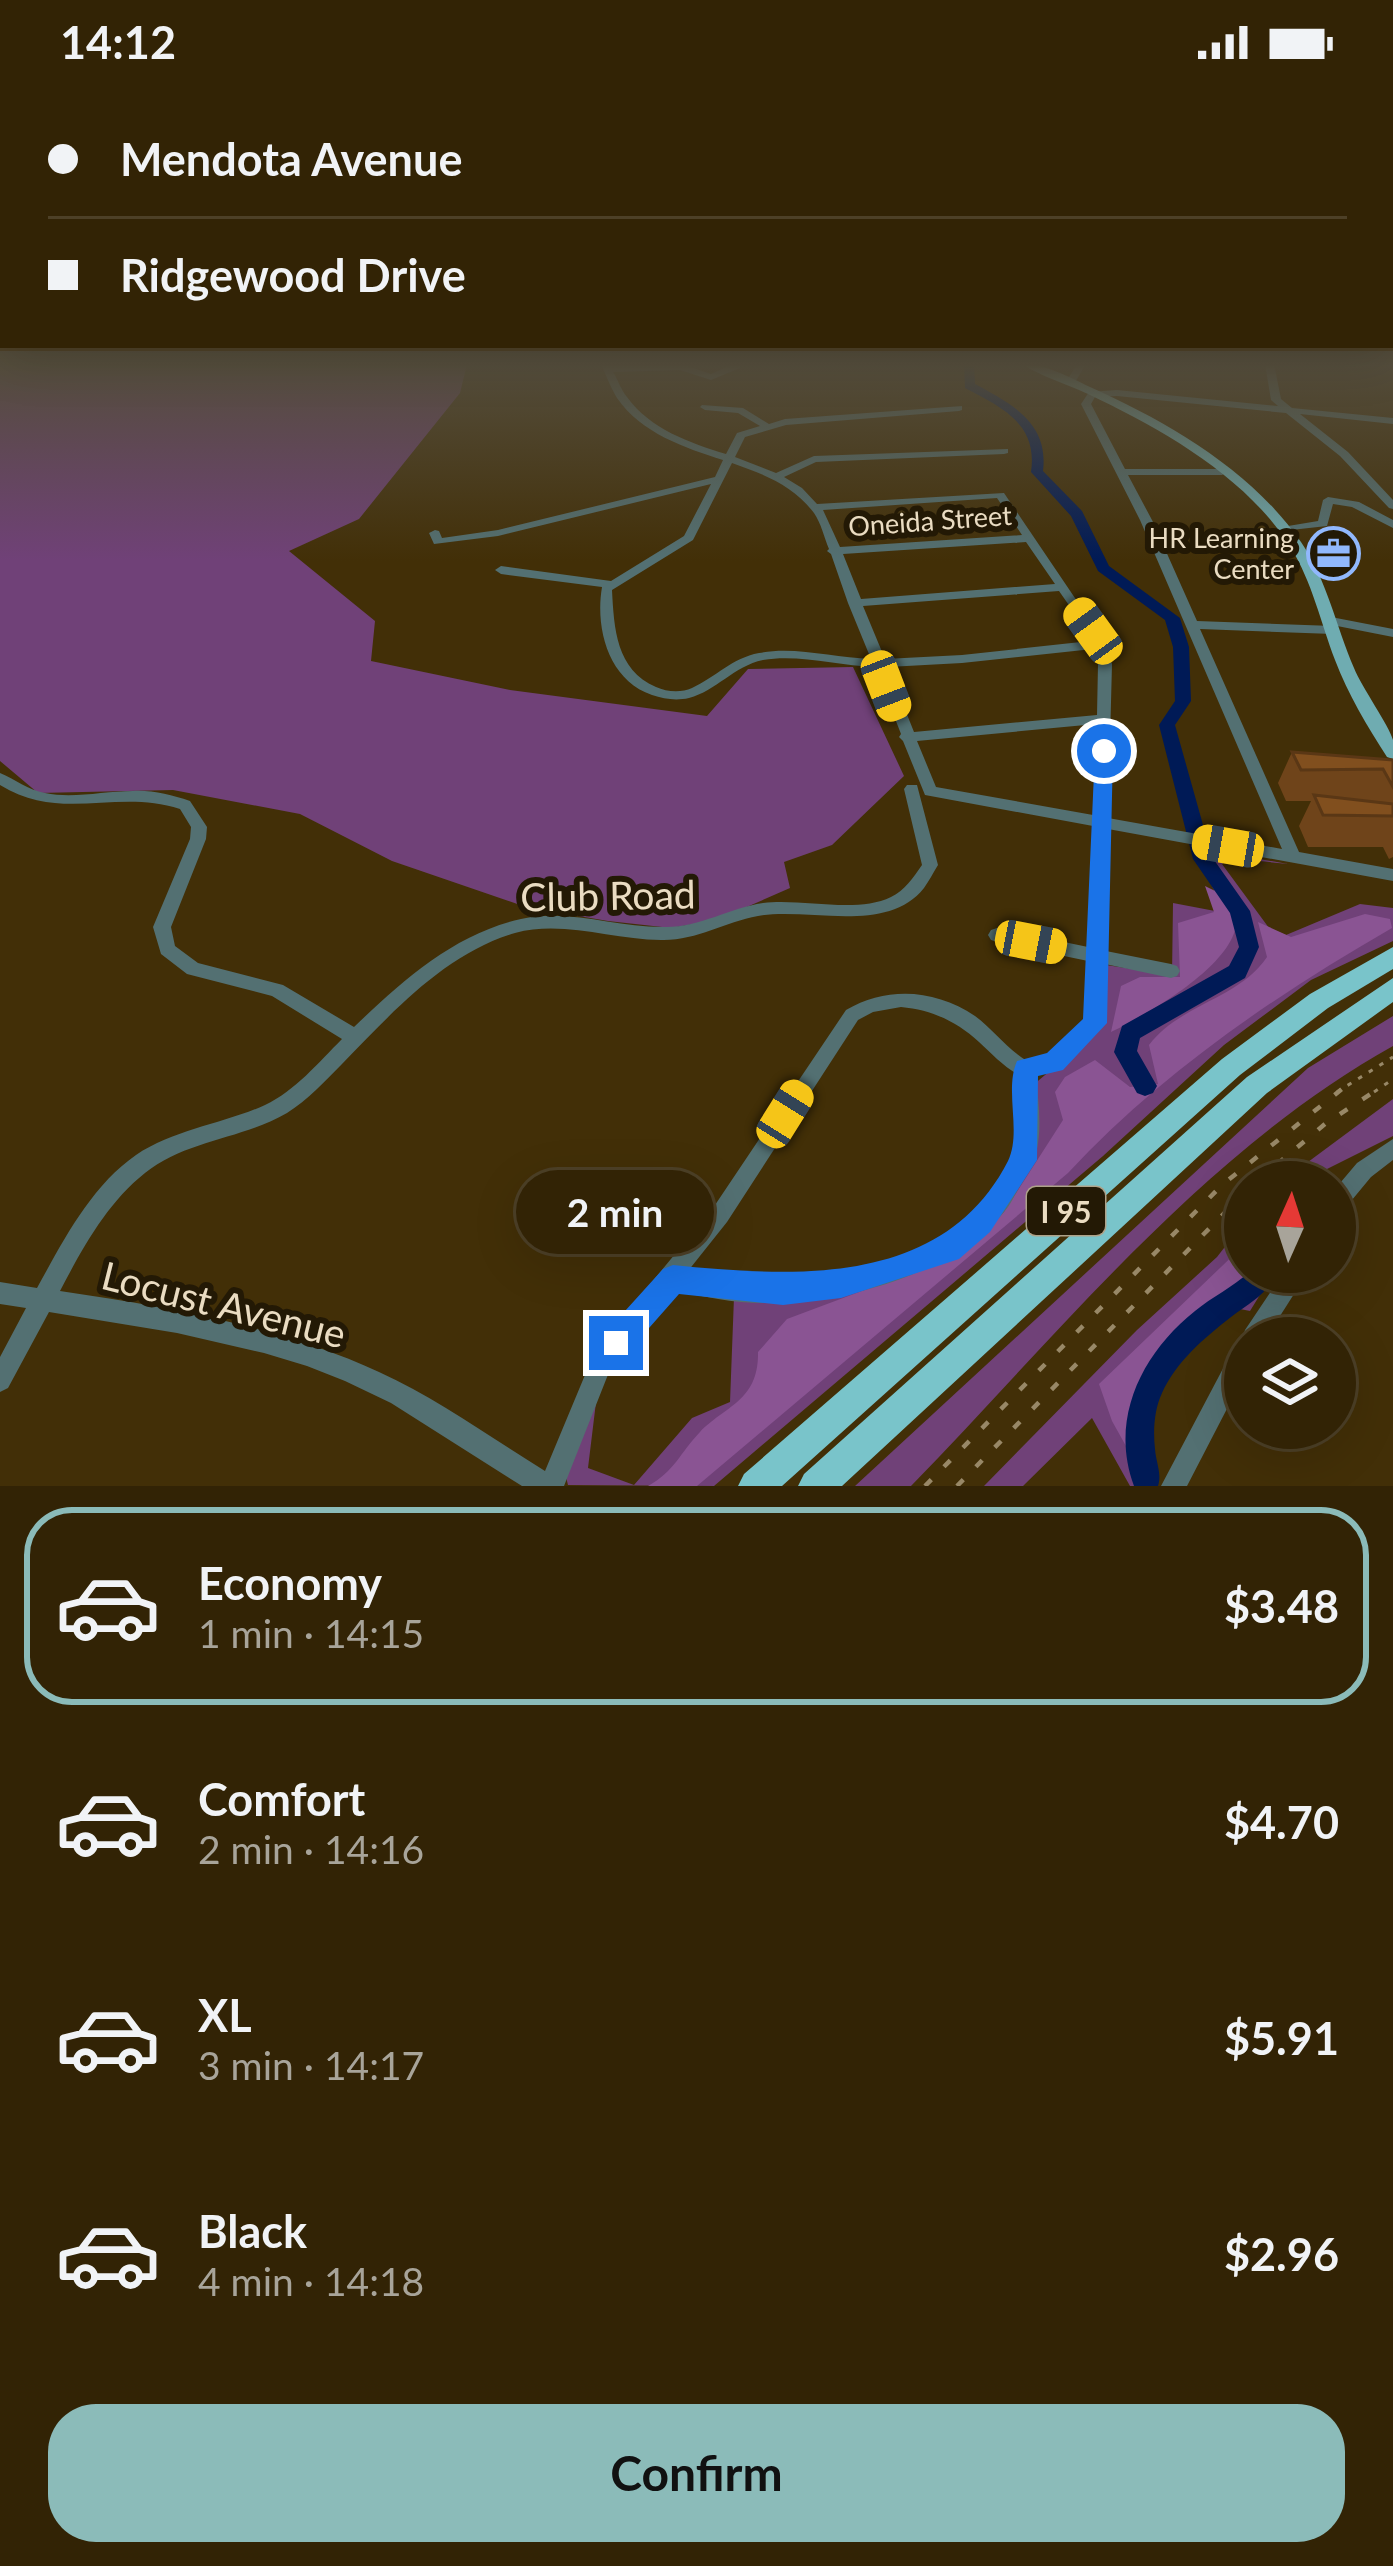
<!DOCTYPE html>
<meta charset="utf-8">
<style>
:root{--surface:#322305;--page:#3a2b0f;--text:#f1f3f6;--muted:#a8a49a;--line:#4d4027;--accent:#8bbbb9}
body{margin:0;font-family:Lato,sans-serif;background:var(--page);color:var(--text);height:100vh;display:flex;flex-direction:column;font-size:45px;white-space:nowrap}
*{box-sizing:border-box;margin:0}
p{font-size:39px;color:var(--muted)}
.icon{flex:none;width:66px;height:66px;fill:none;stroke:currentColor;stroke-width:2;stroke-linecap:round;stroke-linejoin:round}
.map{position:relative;height:1402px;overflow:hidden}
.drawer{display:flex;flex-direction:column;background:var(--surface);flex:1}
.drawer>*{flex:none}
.banner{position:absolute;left:0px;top:0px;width:1395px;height:264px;box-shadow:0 12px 48px #0002,0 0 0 3px var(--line);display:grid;align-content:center;height:264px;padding:0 48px;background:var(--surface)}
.needle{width:78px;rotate:3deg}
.controls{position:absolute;left:1224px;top:1077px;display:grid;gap:24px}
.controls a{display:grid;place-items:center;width:132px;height:132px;border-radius:50%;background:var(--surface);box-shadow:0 12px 48px #0002,0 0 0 3px var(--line);font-size:60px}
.end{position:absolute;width:54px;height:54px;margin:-27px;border:15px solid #1a73e8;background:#fff;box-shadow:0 0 0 6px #fff}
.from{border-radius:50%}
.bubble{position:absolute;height:84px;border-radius:42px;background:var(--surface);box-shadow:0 12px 48px #0002,0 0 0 3px var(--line);font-size:39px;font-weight:700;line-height:84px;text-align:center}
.car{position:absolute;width:36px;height:72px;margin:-36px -18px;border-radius:15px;box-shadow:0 0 9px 3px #0007;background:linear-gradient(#f5c518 24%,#345 0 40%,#f5c518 0 76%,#345 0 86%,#f5c518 0)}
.banner b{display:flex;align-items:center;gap:42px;height:114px;font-size:45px}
.banner b+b{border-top:3px solid var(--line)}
.banner i{width:30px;height:30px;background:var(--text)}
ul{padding:21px 0 0;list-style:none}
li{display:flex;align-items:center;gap:36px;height:198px;margin:0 24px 18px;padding:0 24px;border:6px solid transparent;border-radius:48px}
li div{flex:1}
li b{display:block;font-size:45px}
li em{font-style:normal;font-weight:700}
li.current{border-color:var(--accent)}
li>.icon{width:108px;height:108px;stroke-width:1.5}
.primary-button{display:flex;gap:24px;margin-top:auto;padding:24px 48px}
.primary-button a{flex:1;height:138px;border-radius:48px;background:var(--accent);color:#111;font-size:48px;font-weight:700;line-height:138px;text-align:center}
.status{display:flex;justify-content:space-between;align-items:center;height:84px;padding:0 60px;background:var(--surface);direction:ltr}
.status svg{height:33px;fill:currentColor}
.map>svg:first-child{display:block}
</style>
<div class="status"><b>14:12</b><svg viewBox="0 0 49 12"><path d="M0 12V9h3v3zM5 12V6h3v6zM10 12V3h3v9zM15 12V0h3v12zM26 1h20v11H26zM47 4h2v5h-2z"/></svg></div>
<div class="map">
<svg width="1393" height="1402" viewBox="0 0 1393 1402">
<rect width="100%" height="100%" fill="#422f07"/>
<g fill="#704178">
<path d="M0,280H467L460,309L359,435L289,467L375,537L371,577L510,606L707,632L748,585L853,583L904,692L832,761L784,778L790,804L717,836L671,844L608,837L526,823L392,777L300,730L173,706L38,709L0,677Z"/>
<path d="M1192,763L1288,780L1229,774L1222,780L1269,844L1286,851L1360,820L1393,824V857L1311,896L1224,961L1103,1072L714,1402L568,1401L566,1393L597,1310L588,1384L634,1401L692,1334L730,1318L734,1213L904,1192L1008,1115L1031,1003C1093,948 1097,970 1106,881L1172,891L1173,819L1215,827L1214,806Z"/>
<path d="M1393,932V962C1203,1068 1061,1248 911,1402H855L1308,984Z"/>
<path d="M1393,1015V1052L1301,1098H1281Z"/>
<path d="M1245,1137V1188H1274L1250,1227L1230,1223C1206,1252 1170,1283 1154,1318C1136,1358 1174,1358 1138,1402H1130L1092,1334L1023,1402H984L1137,1246L1217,1173Z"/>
</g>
<g fill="#8a5493">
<path d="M1205,802C1299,844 1154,928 1111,948L1121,902L1140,893H1180L1178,839L1214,828Z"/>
<path d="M1365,830L1390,835L1392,844C1274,912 1161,989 1068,1089L697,1402H648C674,1388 680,1369 700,1348C725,1322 759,1317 758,1268L787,1235L958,1171L1004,1128L1063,1036L1055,1008L1065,993L1095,976L1130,1003L1158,1000L1149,961C1180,920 1239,915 1267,873L1258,838L1291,853Z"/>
<path d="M1245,1160V1188H1266L1252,1212L1223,1225L1146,1318L1149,1347L1142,1363L1147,1376L1141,1389L1112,1337L1099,1300Z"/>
</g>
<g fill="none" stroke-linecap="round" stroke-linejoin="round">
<g fill="#001a56" fill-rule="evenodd">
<path d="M964,280H974L975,300C1012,320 1049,339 1043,387L1082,427L1109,482L1180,534L1189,563L1191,617L1175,641L1212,773L1250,827L1259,863L1245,894L1140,954L1137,967L1157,1002L1153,1009L1145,1012L1137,1009L1114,968L1122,942L1229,882L1239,863L1230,829L1193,775L1159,641L1175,617L1173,563L1165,536L1098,487L1071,432L1031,388C1038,340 1003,324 965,304Z"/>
<path d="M1249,1188H1277C1267,1211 1250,1218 1231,1233C1204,1254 1176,1278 1162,1309C1154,1326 1153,1347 1155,1365C1156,1379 1162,1389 1158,1402H1134C1109,1335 1142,1269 1195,1227C1212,1213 1233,1203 1249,1188Z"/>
</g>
<g fill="#537072" fill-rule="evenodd">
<path d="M601,280H681L711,290L733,280H740V284L711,296L680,286L613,288C618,296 621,306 627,313C650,345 690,359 726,370L737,349L760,342L738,329L705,326L700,323L702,321L743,324L769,340L785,335L962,322V326L959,327L786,341L745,353L735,373L776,389L814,372L1008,365V369L1004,370L816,378L784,393L802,404L817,420L1004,409L1106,560L1105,562L1112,580L1108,734L1282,765L1140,436L1081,320L1089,308L1117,306L1278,322L1271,316L1265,280H1274L1281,315L1292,324L1393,334V340L1300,330L1348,368L1393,416V425L1389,424L1340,372L1286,329L1117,312L1095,313L1091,320L1125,385H1222L1227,388L1222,391H1128L1152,436L1197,537L1333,542L1339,546L1333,550L1200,545L1299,768L1393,785V797L1108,745L1106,867L1171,880L1177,882L1180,887L1177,892L1171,894L1105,880L1104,939L1102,944L1061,984L1036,991C1038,1015 1042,1041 1037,1065C1034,1077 1028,1088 1022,1099C1017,1106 1013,1116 1008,1123C960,1188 842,1221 765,1219C733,1219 704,1213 673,1206L611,1283L564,1402H522L391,1319L345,1297L307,1282L264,1269L177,1249L49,1228L8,1304L0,1308V1273L26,1224L0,1220V1198L37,1204C63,1157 91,1102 136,1071C175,1045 223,1040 265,1021C295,1007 319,978 342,955L272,912L187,890L161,870L153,843L190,755L191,743L180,725C116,704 62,739 0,701V689C15,695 28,706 45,709C73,715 104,707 133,707C153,706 171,711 190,717L207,743L206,755L171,843L175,862L198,879L283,901L354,943C402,897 454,850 521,835C569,824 617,844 666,843C700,843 730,824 763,819C802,814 856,830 891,813C905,806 913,794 922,781L904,705L907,701H917L938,781C933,789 929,797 924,804C887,851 808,823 758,832C724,838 696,857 661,856C612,856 564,836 515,849C444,870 392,929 342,980C325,997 308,1016 287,1029C243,1055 186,1056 145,1089C107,1119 82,1165 60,1207C168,1223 279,1242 379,1288C438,1315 490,1353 545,1387L595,1267L713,1124L846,926C887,902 935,905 975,932C994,946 1007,965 1027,977L1048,971L1086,936L1088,877L997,858L991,856L988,851L991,846L997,844L1088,863L1093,742L925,711L903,657L899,653L901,650L875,583C838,582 800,570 763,576C734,582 716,607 689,614C676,617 664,615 652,611C608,596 595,544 602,503L501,490L495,486L501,482L611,497L684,452L711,400L498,452L434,460L429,449L435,446L439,447L442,454L498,446L715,393L723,376C685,364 641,349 617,314C611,304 605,289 601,280ZM732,379C763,390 793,401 814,429C821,439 824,453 829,465L827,467L831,470L848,519L871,575C834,574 796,562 759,569C732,574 716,593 692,604C681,609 667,608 656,603C616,586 614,544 612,506L693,456ZM997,414L1022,451L840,463L823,426ZM1026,458L1055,500L861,515L843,470ZM1059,507L1087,547L1090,557L962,571L885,575L863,522ZM1093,565L1098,580L1097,631L914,648L888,583L962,579ZM1096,640L1093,731L936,703L917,657ZM901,923C932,926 956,937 979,958C992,970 1002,981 1017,990C1018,1016 1024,1048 1014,1073C967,1189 795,1212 688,1187L727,1138L858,936L873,928Z"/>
<path d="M1077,280H1086L1074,300H1068L1066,298Z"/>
<path d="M1328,413L1359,418L1393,436V444L1352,423L1333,420L1327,442L1282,447V443L1318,437L1323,416Z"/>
<path d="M1331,533L1393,545V553L1327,540V534Z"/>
<path d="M1393,1055V1076L1371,1093L1342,1128L1335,1131V1105L1357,1079Z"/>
<path d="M1284,1188H1308L1266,1254H1245V1290L1187,1402H1161L1237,1258L1242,1256L1245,1246Z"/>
</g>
<path fill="#6facb1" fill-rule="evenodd" d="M1021,280C1046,280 1067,292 1090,303C1168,338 1251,386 1301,458C1327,496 1336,542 1354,584C1362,604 1389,641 1393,656C1393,662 1393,669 1393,675L1387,673C1367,642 1348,610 1335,576C1321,539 1312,498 1291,464C1247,393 1162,345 1088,310C1066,300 1041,292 1021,280Z"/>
<g fill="#79c4ca" fill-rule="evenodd">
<path d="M1393,863V885L1328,924L1240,991L782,1402H738L744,1390L1222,975L1310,910Z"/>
<path d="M1393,894V918L1267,1009L842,1402H798L804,1390L1247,993Z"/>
</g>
<g stroke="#988867" stroke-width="3" stroke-dasharray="4.5 8" stroke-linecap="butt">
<path d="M1337,1008L1393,973"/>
<path d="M1374,1008L1393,995"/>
</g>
<g stroke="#988867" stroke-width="4.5" stroke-dasharray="9 18" stroke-linecap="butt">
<path d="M1256,1098L1325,1040L1378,1005"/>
<path d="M925,1402L1222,1101L1342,1005"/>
<path d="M957,1402L1245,1108"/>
</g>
</g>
<path fill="#6f441a" d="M1292,668L1393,676V773L1389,775L1383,763H1308L1299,742L1311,717H1286L1278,699Z"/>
<g fill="#814f1e" stroke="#5a3715" stroke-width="3">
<path d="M1292,668L1393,676V703L1383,685L1301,686Z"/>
<path d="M1314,711L1393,720V732L1323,731Z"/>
</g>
<linearGradient id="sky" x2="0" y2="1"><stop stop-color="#241a04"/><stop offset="0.59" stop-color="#544d3c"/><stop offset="1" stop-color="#544d3c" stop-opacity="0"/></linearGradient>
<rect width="1393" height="477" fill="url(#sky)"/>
<path fill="#1a73e8" d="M1104,661L1113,667L1107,939L1063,986L1038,992L1037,1076L990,1148L959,1175L841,1214L783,1221L679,1210L627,1269L616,1274L606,1269L601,1259L606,1248L663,1185L673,1181C793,1193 943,1204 1008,1077C1022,1048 1004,1007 1017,977L1047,969L1083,935L1095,667Z"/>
<defs>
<symbol id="office-ring" viewBox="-11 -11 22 22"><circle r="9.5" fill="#231905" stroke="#91b8fd" stroke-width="1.5"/><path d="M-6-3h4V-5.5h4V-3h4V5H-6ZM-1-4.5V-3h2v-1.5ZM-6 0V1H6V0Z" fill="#91b8fd"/></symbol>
</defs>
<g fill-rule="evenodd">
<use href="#office-ring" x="1304" y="440" width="59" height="59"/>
</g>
<g text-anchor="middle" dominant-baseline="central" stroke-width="12" stroke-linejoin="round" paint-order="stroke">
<g font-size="27" fill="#eadcc2" stroke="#231905">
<text transform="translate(930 436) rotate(-4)">Oneida Street</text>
</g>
<g font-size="27" fill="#eadcc2" stroke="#231905" text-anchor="end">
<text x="1294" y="453">HR Learning<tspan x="1294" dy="31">Center</tspan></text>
</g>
<rect fill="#231905" stroke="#aea289" stroke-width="3" x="1027" y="1103" width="78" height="48" rx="9"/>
<g font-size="30" font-weight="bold" fill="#eadcc2">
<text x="1066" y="1127">I 95</text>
</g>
<g font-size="39" fill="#eadcc2" stroke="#231905">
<text transform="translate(608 811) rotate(-1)">Club Road</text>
<text transform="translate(224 1220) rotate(14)">Locust Avenue</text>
</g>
</g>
</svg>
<div class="controls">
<a><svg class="needle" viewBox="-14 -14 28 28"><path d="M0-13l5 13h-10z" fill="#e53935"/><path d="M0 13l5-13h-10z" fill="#a8a49a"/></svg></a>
<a><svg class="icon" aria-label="layers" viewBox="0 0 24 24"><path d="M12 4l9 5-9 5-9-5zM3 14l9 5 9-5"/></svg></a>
</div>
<i class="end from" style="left:1104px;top:667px"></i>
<i class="end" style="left:616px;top:1259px"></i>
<div class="bubble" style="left:516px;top:1086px;width:198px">2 min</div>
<i class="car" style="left:1093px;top:547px;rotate:324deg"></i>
<i class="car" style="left:886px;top:602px;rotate:159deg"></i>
<i class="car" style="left:1228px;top:762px;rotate:280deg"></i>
<i class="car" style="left:1031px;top:858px;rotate:101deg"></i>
<i class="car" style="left:785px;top:1030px;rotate:32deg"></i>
<div class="banner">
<b><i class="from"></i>Mendota Avenue</b>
<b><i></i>Ridgewood Drive</b>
</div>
</div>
<section class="drawer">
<ul>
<li class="current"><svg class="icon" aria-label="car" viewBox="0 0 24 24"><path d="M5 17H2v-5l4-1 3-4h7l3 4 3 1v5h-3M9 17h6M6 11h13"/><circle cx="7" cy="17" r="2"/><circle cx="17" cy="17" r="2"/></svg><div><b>Economy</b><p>1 min · 14:15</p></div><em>$3.48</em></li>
<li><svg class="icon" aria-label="car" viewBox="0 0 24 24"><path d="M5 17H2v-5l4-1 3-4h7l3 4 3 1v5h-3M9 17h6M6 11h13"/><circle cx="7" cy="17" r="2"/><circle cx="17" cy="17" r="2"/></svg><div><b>Comfort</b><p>2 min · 14:16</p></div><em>$4.70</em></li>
<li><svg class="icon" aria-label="car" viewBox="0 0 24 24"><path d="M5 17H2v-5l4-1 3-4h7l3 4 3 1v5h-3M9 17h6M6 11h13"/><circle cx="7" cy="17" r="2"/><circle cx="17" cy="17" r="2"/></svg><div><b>XL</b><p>3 min · 14:17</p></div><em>$5.91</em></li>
<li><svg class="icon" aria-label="car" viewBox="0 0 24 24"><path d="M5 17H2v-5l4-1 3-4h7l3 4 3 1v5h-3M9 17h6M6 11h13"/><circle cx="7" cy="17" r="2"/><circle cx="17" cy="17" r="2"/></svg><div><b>Black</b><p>4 min · 14:18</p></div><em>$2.96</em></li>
</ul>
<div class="primary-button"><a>Confirm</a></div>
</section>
